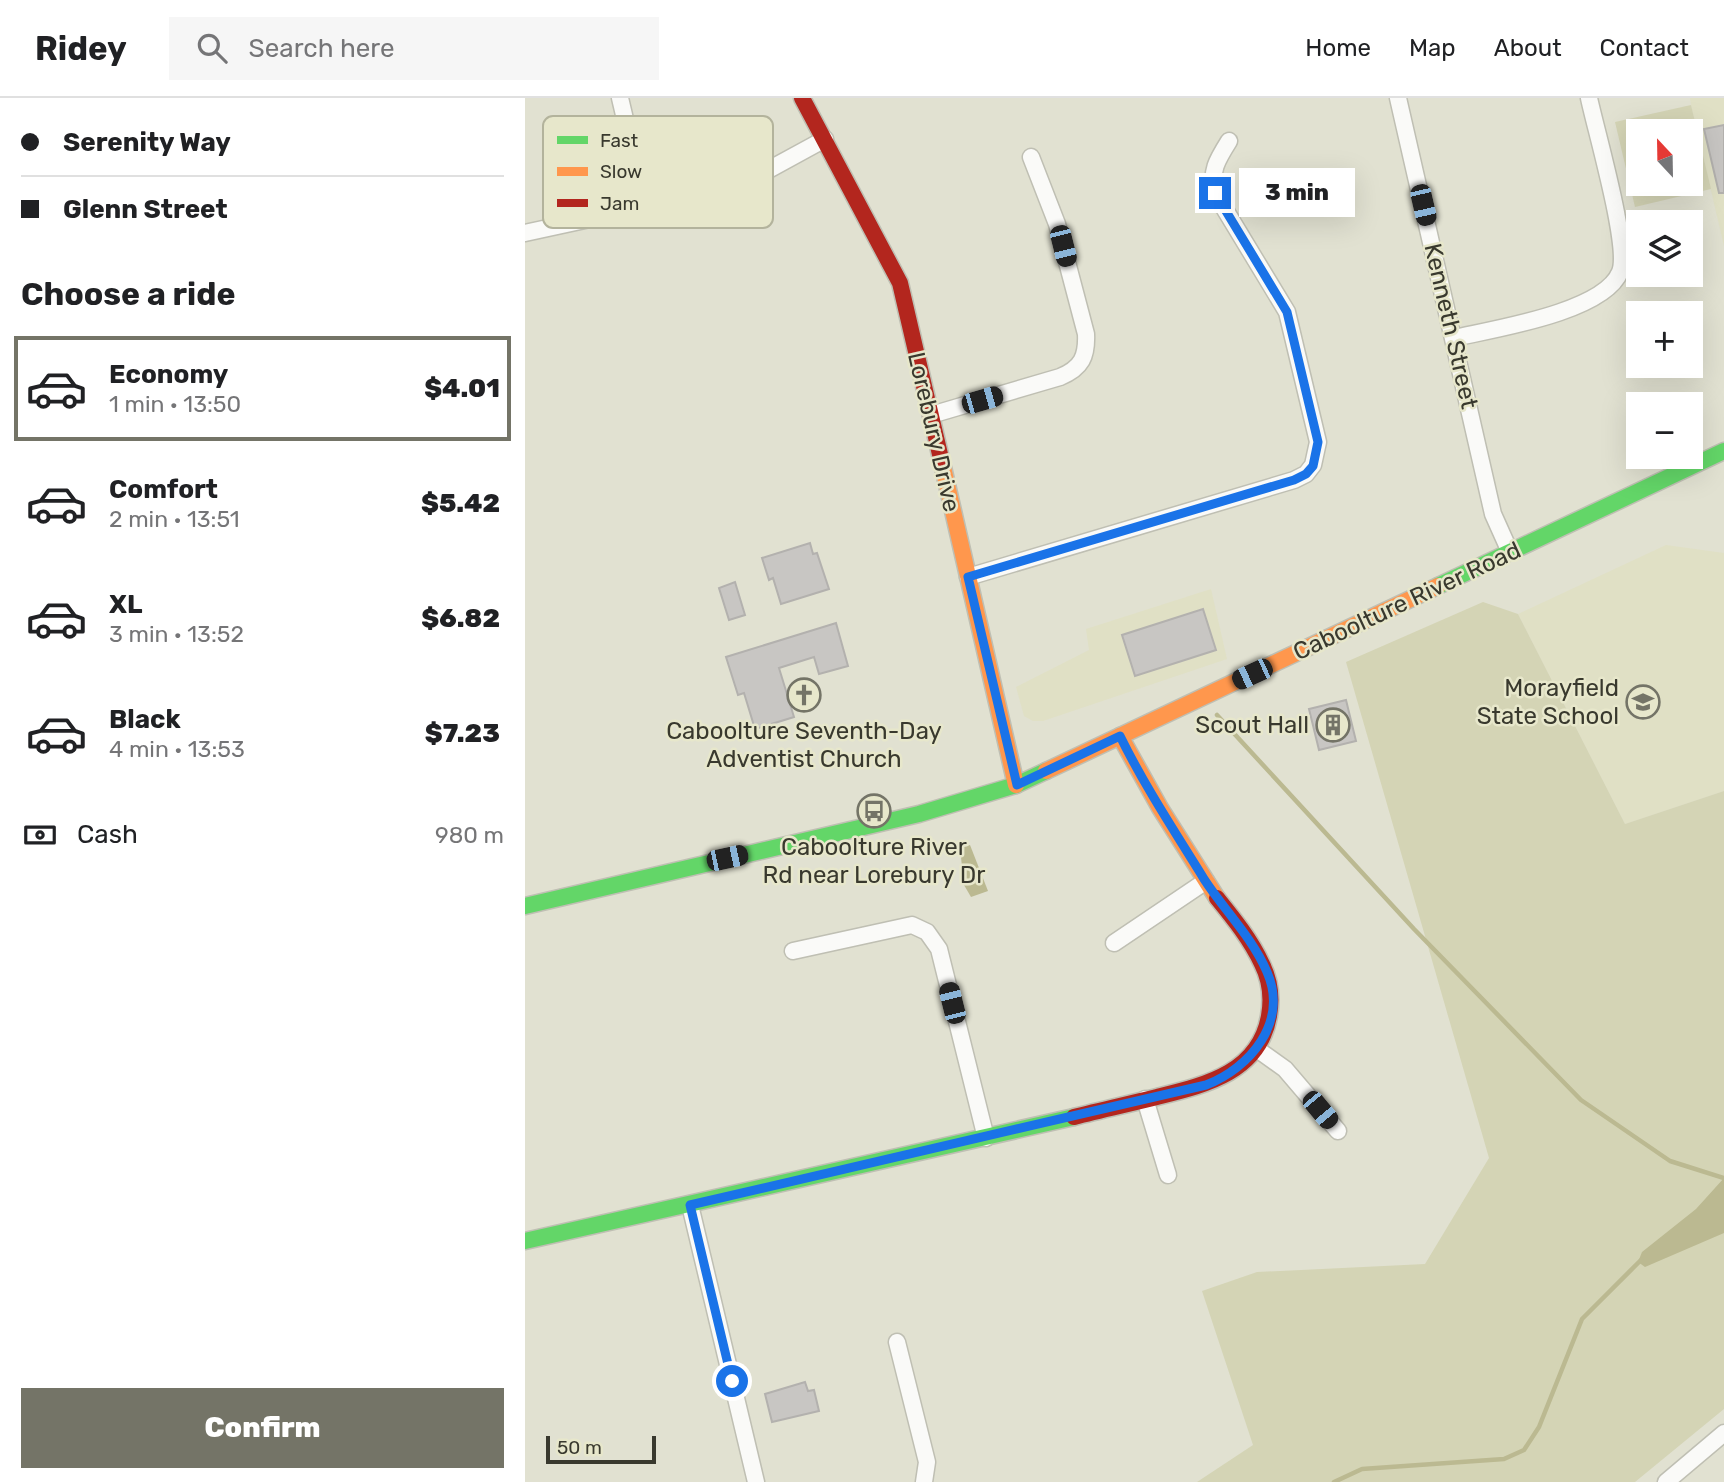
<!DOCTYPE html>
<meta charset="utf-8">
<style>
:root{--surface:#fff;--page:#f6f6f6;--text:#202124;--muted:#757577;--line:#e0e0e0;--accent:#747467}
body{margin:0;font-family:Rubik,sans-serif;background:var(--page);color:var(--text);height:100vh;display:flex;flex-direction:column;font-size:26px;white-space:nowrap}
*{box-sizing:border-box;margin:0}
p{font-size:23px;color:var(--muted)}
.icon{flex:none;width:38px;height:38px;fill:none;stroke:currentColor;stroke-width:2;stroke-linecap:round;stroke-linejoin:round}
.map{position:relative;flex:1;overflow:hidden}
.drawer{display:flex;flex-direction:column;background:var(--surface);width:525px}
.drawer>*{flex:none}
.banner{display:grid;align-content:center;height:154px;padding:0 21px;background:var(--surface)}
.needle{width:46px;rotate:338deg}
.fabs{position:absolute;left:1101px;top:21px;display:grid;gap:14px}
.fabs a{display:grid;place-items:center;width:77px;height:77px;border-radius:0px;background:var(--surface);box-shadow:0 7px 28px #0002;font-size:35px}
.scale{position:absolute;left:21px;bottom:18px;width:110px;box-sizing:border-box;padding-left:7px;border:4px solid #39392e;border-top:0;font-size:19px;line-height:24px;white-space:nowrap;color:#39392e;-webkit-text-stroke:5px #e7e7cb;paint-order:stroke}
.end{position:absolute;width:32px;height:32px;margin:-16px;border:9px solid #1a73e8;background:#fff;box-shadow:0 0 0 4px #fff}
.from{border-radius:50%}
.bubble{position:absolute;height:49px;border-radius:0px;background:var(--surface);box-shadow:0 7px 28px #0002;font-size:23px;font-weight:800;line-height:49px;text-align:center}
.car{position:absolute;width:21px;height:42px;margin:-21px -10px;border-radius:9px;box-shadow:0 0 5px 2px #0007;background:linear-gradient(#222 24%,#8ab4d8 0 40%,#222 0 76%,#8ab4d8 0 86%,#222 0)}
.banner b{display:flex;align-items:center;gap:24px;height:66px;font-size:26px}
.banner b+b{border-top:2px solid var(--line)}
.banner i{width:18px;height:18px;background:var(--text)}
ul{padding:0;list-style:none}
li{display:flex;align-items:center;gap:21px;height:105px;margin:0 14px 10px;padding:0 7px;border:4px solid transparent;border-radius:0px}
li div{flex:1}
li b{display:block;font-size:26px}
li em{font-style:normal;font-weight:800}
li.selected{border-color:var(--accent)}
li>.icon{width:63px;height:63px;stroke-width:1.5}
h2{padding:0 21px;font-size:32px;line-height:84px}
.pay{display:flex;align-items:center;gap:18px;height:77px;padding:0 21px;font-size:26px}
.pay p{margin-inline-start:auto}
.primary-button{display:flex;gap:14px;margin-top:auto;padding:14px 21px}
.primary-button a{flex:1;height:80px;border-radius:0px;background:var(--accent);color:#fff;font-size:28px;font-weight:800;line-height:80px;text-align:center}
header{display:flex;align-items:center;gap:42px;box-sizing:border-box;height:98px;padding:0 35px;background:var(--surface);border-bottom:2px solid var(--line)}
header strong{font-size:33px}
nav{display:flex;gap:38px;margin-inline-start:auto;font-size:24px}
.search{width:490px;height:63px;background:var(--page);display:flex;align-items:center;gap:18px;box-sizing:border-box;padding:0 24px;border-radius:0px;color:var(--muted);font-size:26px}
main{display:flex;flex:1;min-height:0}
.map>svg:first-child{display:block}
</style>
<header>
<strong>Ridey</strong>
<div class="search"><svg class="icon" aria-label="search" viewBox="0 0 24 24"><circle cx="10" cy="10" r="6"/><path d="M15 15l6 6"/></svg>Search here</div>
<nav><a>Home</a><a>Map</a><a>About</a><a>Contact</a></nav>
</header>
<main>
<section class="drawer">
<div class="banner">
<b><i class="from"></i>Serenity Way</b>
<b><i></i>Glenn Street</b>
</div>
<h2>Choose a ride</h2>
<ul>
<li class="selected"><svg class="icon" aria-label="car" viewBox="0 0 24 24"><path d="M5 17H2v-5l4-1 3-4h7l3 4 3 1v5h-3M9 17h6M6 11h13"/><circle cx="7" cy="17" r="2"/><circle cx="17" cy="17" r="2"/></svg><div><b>Economy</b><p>1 min · 13:50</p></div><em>$4.01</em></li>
<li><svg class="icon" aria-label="car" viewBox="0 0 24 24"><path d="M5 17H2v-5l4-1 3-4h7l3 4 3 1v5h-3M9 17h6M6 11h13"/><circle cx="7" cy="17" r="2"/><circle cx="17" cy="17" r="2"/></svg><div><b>Comfort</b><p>2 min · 13:51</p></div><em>$5.42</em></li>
<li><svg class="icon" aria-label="car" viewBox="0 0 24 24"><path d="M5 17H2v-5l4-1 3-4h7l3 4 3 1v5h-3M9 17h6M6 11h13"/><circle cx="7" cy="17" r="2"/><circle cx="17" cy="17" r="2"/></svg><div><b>XL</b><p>3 min · 13:52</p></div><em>$6.82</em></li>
<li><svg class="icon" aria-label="car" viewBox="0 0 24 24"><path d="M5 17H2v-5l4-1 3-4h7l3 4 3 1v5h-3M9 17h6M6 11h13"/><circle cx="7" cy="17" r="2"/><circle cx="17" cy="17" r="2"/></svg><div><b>Black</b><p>4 min · 13:53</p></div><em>$7.23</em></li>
</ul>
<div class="pay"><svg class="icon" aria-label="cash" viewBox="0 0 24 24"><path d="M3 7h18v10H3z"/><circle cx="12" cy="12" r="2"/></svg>Cash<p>980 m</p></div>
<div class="primary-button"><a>Confirm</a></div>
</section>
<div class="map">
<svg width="1199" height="1384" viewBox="0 0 1199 1384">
<rect width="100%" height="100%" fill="#e1e1d1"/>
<g fill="#e0e0c5">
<path d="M1165,0H1199V148L1166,7Z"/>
<path d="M1141,447L1199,455V693L1100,726L993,516Z"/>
<path d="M686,491L702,561L518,623H508L499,618L491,589L564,552L561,531Z"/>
</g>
<g fill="#d4d4b5" fill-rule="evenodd">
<path d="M1166,7L1186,91L1110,109L1090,24ZM1113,33H1166V86H1113Z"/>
<path d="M958,504L993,516L1100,726L1199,693V1311L1110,1384H672L728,1347L677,1193L732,1174L900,1166L964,1060L821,564Z"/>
</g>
<g fill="#bbb991">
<path d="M445,747L463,793L446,799L439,787L435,750Z"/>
<path d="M1199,1080V1135L1120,1169L1113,1164L1117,1154L1171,1111Z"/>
</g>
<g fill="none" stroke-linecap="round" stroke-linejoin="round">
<g stroke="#bbb991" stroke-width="4.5">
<path d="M692,617L889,831L1056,1002L1145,1063L1199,1080"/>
<path d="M809,1384L837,1371L979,1361L999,1352L1014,1329L1057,1221L1116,1162"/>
</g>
</g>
<g fill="#c8c6c3" stroke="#b3b1ae" stroke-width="2">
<path d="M1199,27V95H1194L1179,31Z"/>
<path d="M285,445L288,456L292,455L304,491L256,506L248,480L244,482L237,460Z"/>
<path d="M210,484L220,517L204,522L194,490Z"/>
<path d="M678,511L691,552L610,578L597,537Z"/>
<path d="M311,525L323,568L294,576L289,559L254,570L269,619L230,631L219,595L213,597L201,559Z"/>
<path d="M821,602L831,643L794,652L784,611Z"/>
<path d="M280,1284L283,1293L289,1292L294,1313L247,1324L240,1296Z"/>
</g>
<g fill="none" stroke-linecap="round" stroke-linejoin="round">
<defs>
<g id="street">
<path d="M95,0L121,110"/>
<path d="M873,0L968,416L985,454"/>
<path d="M0,135L212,89L300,41"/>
<path d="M929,240C969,231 1079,214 1095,174C1105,149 1071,33 1064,0"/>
<path d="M406,317L535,279C557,270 562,258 561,236L532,126L506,59"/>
<path d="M443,479L769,382L781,376L788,367L793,344L762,214L690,95C685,73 692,62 704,43"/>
<path d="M589,845L681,783"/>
<path d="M268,853L387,827L402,834L414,851L461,1040"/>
<path d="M732,951L760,971L813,1033"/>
<path d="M620,1001L643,1077"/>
<path d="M165,1107L231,1384"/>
<path d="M372,1244L402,1364L399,1384"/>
<path d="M1141,1384L1199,1335"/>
</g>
<g id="fast">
<path d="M913,488L1199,353"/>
<path d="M0,808L394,716L491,687L521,673"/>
<path d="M0,1143L549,1019"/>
</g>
<g id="slow">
<path d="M417,365L491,687"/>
<path d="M595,638L635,710L692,800"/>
<path d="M521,673L913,488"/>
</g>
<g id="jam">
<path d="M277,0L375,185L417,365"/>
<path d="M549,1019C576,1012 604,1006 632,999C680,987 734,975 744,918C747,901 745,882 737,866C726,842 709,821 692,800"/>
</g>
</defs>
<use href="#street" stroke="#bfbfb3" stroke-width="19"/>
<use href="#fast" stroke="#bfbfb3" stroke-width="19"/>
<use href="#slow" stroke="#bfbfb3" stroke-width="19"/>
<use href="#jam" stroke="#bfbfb3" stroke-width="19"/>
<use href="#street" stroke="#fafaf8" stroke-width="16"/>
<use href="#fast" stroke="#63d668" stroke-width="16"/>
<use href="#slow" stroke="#ff974d" stroke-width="16"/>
<use href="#jam" stroke="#b3261e" stroke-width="16"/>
</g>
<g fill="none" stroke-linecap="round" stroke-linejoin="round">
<path stroke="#1a73e8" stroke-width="9" d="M207,1283L165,1107L681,987C725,970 764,924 742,874C727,839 699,812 679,781C650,734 619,687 595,638L492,687L443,479L769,382L781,376L788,368L793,344L762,214L690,95"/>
</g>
<defs>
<symbol id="church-ring" viewBox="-11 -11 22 22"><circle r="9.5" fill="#e7e7cb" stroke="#747467" stroke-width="1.5"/><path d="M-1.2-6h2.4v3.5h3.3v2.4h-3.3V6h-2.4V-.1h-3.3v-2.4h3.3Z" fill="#747467"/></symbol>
<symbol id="school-ring" viewBox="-11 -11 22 22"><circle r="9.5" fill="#e7e7cb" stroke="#747467" stroke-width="1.5"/><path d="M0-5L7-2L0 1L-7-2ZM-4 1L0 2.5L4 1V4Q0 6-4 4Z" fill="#747467"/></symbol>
<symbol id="building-ring" viewBox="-11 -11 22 22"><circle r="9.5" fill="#e7e7cb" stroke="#747467" stroke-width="1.5"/><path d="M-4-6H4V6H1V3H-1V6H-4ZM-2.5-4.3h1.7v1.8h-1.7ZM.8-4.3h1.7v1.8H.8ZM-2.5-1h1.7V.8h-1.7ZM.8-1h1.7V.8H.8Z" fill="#747467"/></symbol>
<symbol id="bus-ring" viewBox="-11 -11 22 22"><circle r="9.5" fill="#e7e7cb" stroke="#747467" stroke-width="1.5"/><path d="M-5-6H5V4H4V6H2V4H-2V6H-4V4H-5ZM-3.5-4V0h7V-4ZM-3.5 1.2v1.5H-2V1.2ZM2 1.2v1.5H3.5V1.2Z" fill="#747467"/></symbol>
</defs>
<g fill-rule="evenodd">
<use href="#church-ring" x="260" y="578" width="38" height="38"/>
<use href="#school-ring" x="1099" y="585" width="38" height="38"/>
<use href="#building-ring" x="789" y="608" width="38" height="38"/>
<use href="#bus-ring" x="330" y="694" width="38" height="38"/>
</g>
<g text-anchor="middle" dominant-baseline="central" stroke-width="5" stroke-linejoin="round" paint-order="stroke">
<g font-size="24" fill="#39392e" stroke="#e7e7cb">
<text transform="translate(926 228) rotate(77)">Kenneth Street</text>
<text transform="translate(409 334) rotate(77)">Lorebury Drive</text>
<text transform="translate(882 503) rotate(-25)">Caboolture River Road</text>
</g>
<g font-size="24" fill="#39392e" stroke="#e7e7cb" text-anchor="end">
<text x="1094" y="590">Morayfield<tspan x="1094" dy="28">State School</tspan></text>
<text x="784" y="627">Scout Hall</text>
<text x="279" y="633" text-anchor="middle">Caboolture Seventh-Day<tspan x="279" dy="28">Adventist Church</tspan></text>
<text x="349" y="749" text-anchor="middle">Caboolture River<tspan x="349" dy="28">Rd near Lorebury Dr</tspan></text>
</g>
</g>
<rect x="18" y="18" width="230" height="112" rx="10" fill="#e7e7cb" stroke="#b3b39c" stroke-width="2"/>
<rect x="32" y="38" width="31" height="8" fill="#63d668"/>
<rect x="32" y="69" width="31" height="9" fill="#ff974d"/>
<rect x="32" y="101" width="31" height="8" fill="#b3261e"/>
<g font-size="19" fill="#39392e">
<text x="75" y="49">Fast</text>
<text x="75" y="80">Slow</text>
<text x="75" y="112">Jam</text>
</g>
</svg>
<div class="fabs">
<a><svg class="needle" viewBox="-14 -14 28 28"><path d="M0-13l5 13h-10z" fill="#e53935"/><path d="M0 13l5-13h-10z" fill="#757577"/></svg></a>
<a><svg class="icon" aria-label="layers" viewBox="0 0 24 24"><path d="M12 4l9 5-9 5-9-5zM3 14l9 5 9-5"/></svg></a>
<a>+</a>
<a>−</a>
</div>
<div class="scale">50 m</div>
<i class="end from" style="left:207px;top:1283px"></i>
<i class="end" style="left:690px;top:95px"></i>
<div class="bubble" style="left:714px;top:70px;width:116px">3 min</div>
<i class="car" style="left:898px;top:107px;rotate:167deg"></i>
<i class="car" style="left:538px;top:148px;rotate:166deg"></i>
<i class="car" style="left:457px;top:302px;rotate:74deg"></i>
<i class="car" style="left:727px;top:576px;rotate:245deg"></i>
<i class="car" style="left:202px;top:760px;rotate:78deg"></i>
<i class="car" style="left:427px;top:905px;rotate:346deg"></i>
<i class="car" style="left:795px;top:1012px;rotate:140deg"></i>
</div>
</main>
